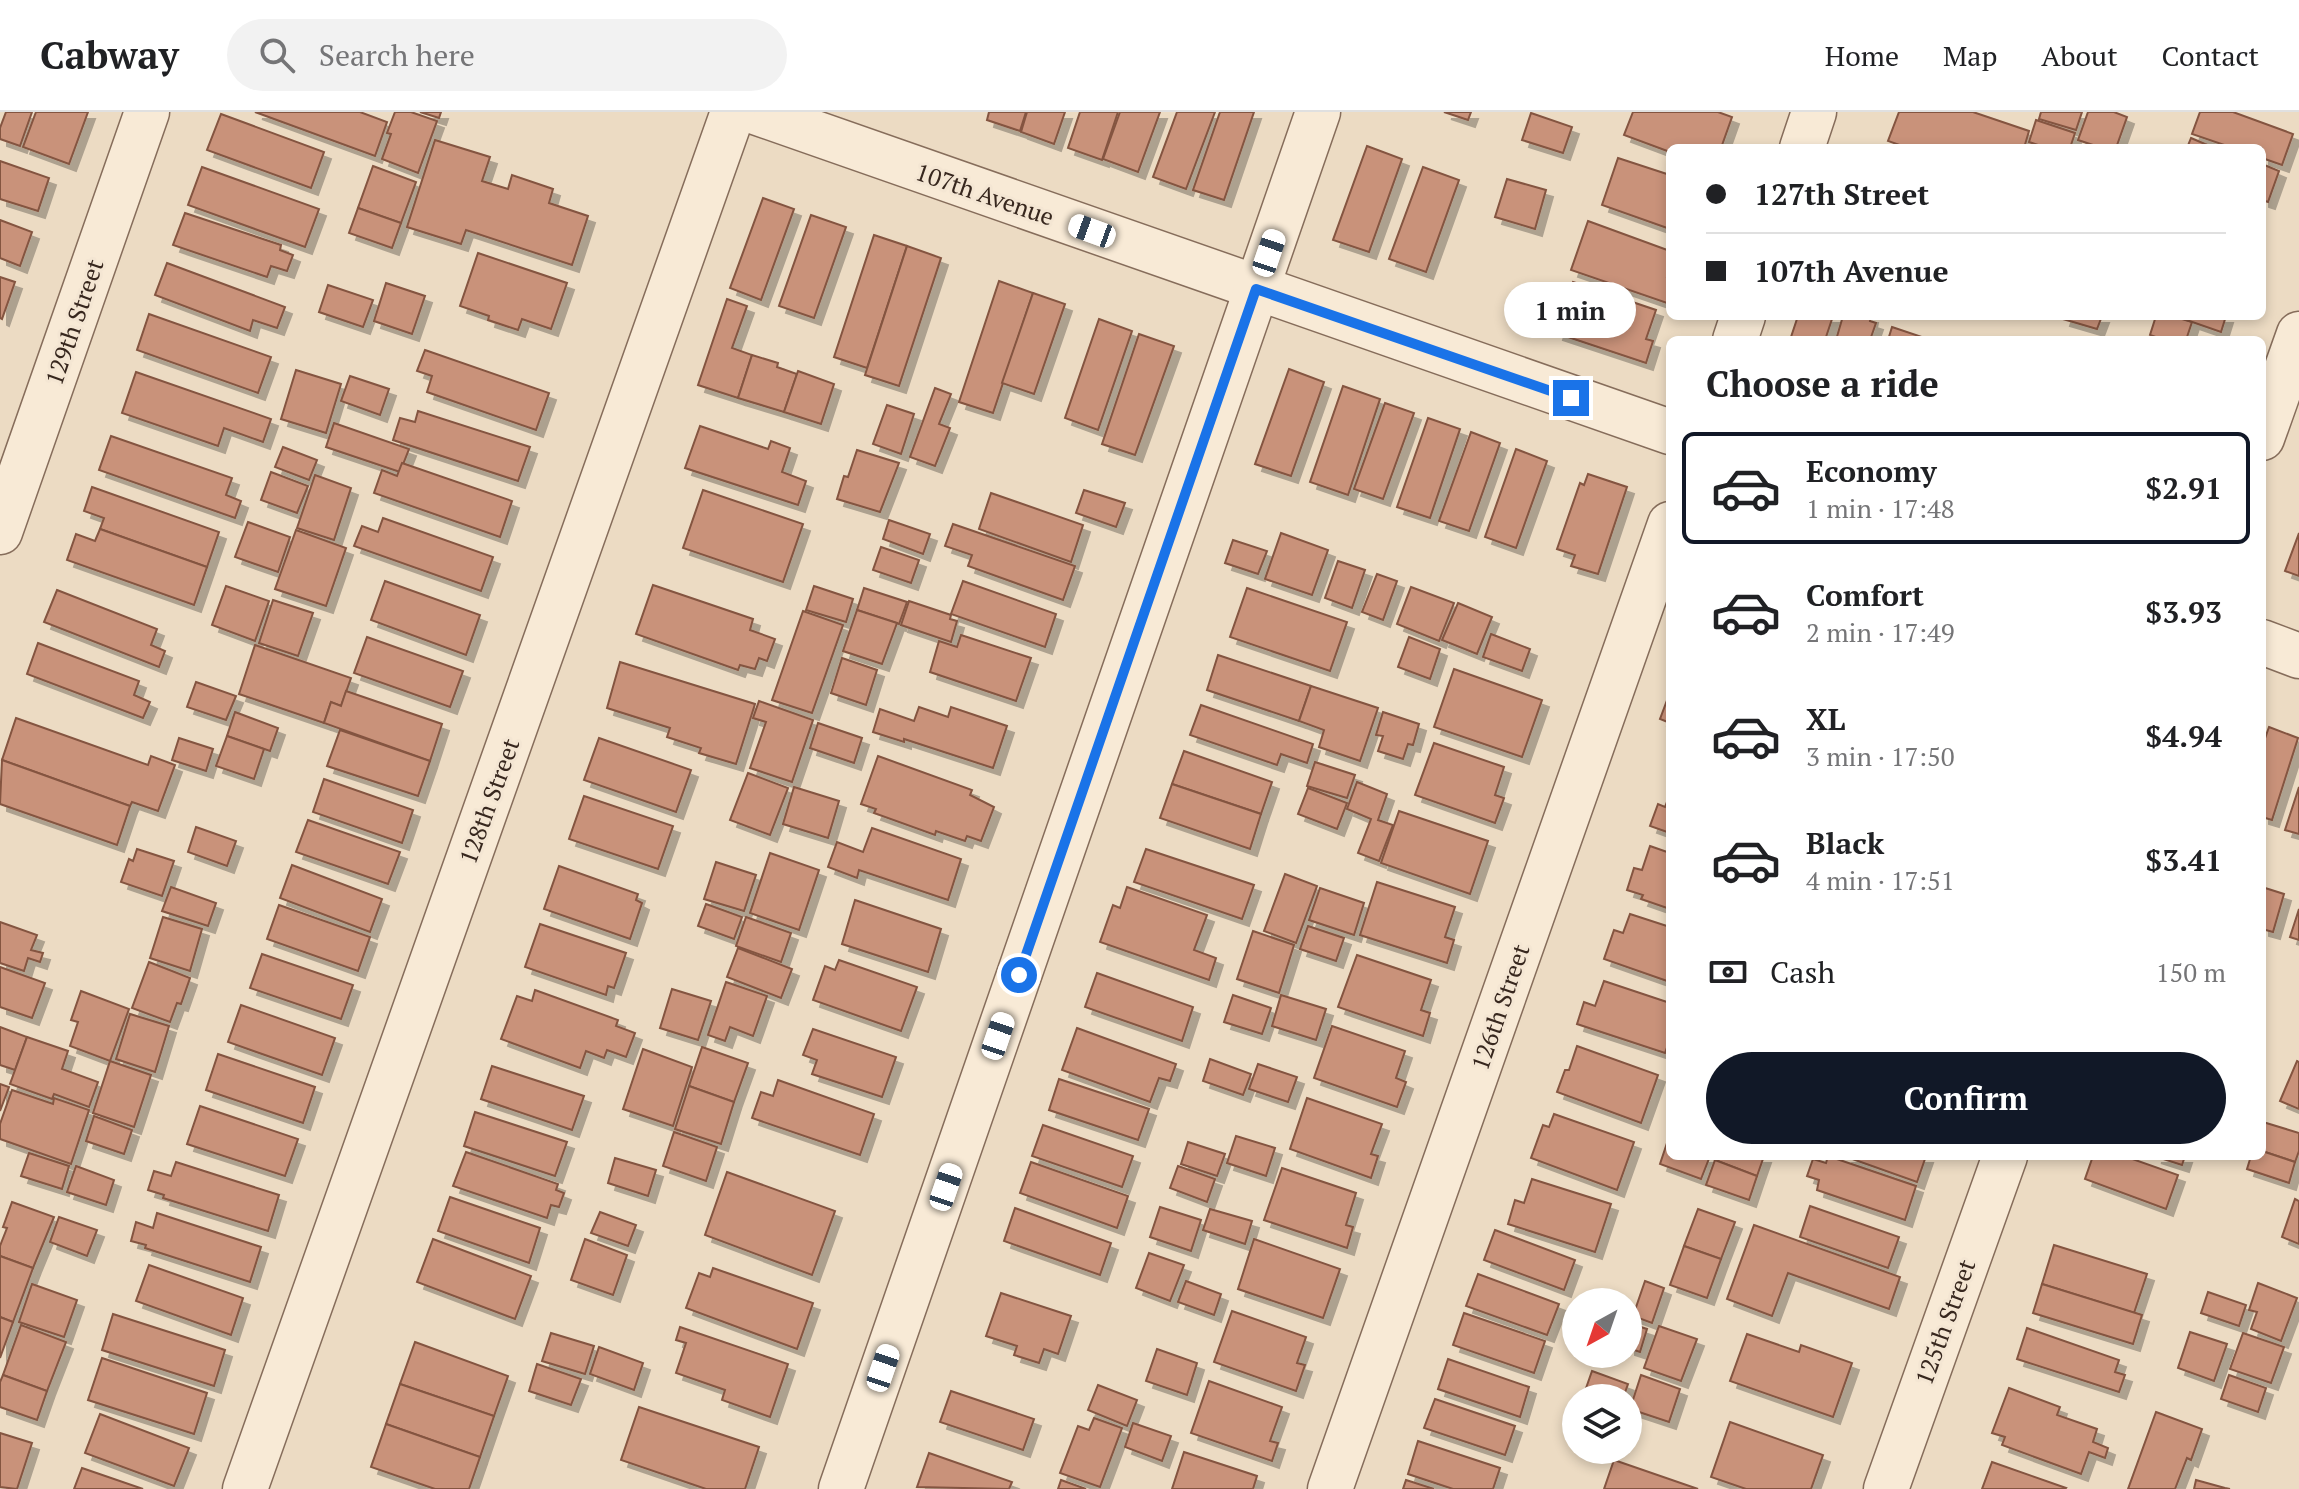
<!DOCTYPE html>
<meta charset="utf-8">
<style>
:root{--surface:#fff;--page:#f2f2f2;--text:#202124;--muted:#757577;--line:#e0e0e0;--accent:#111827}
body{margin:0;font-family:"PT Serif",serif;background:var(--page);color:var(--text);height:100vh;display:flex;flex-direction:column;font-size:30px;white-space:nowrap}
*{box-sizing:border-box;margin:0}
p{font-size:26px;color:var(--muted)}
.icon{flex:none;width:44px;height:44px;fill:none;stroke:currentColor;stroke-width:2;stroke-linecap:round;stroke-linejoin:round}
.map{position:relative;flex:1;overflow:hidden}
.drawer{position:absolute;left:1666px;top:224px;width:600px;height:824px;display:flex;flex-direction:column;background:var(--surface);border-radius:12px;box-shadow:0 4px 12px #0003}
.drawer>*{flex:none}
.guide{position:absolute;left:1666px;top:32px;width:600px;height:176px;border-radius:12px;box-shadow:0 4px 12px #0003;display:grid;align-content:center;height:176px;padding:0 40px;background:var(--surface)}
.needle{width:52px;rotate:220deg}
.controls{position:absolute;left:1562px;top:1176px;display:grid;gap:16px}
.controls a{display:grid;place-items:center;width:80px;height:80px;border-radius:50%;background:var(--surface);box-shadow:0 4px 12px #0003;font-size:40px}
.end{position:absolute;width:36px;height:36px;margin:-18px;border:10px solid #1a73e8;background:#fff;box-shadow:0 0 0 4px #fff}
.from{border-radius:50%}
.bubble{position:absolute;height:56px;border-radius:28px;background:var(--surface);box-shadow:0 4px 12px #0003;font-size:26px;font-weight:700;line-height:56px;text-align:center}
.car{position:absolute;width:24px;height:48px;margin:-24px -12px;border-radius:10px;box-shadow:0 0 6px 2px #0007;background:linear-gradient(#fff 24%,#345 0 40%,#fff 0 76%,#345 0 86%,#fff 0)}
.guide b{display:flex;align-items:center;gap:28px;height:76px;font-size:30px}
.guide b+b{border-top:2px solid var(--line)}
.guide i{width:20px;height:20px;background:var(--text)}
ul{padding:0;list-style:none}
li{display:flex;align-items:center;gap:24px;height:112px;margin:0 16px 12px;padding:0 24px;border:4px solid transparent;border-radius:12px}
li div{flex:1}
li b{display:block;font-size:30px}
li em{font-style:normal;font-weight:700}
li.on{border-color:var(--accent)}
li>.icon{width:72px;height:72px;stroke-width:1.5}
h2{padding:0 40px;font-size:36px;line-height:96px}
.pay{display:flex;align-items:center;gap:20px;height:88px;padding:0 40px;font-size:30px}
.pay p{margin-inline-start:auto}
.primary-button{display:flex;gap:16px;margin-top:auto;padding:16px 40px}
.primary-button a{flex:1;height:92px;border-radius:48px;background:var(--accent);color:#fff;font-size:32px;font-weight:700;line-height:92px;text-align:center}
header{display:flex;align-items:center;gap:48px;box-sizing:border-box;height:112px;padding:0 40px;background:var(--surface);border-bottom:2px solid var(--line)}
header strong{font-size:38px}
nav{display:flex;gap:44px;margin-inline-start:auto;font-size:28px}
.search{width:560px;height:72px;background:var(--page);display:flex;align-items:center;gap:20px;box-sizing:border-box;padding:0 28px;border-radius:44px;color:var(--muted);font-size:30px}
.map>svg:first-child{display:block}
</style>
<header>
<strong>Cabway</strong>
<div class="search"><svg class="icon" aria-label="search" viewBox="0 0 24 24"><circle cx="10" cy="10" r="6"/><path d="M15 15l6 6"/></svg>Search here</div>
<nav><a>Home</a><a>Map</a><a>About</a><a>Contact</a></nav>
</header>
<div class="map">
<svg width="2299" height="1377" viewBox="0 0 2299 1377">
<defs>
<filter id="shadow"><feDropShadow dx="7" dy="7" stdDeviation="0" flood-color="#0004"/></filter>
</defs>
<rect width="100%" height="100%" fill="#ecdbc3"/>
<g fill="#c9927a" stroke="#845441" stroke-width="2" filter="url(#shadow)">
<path d="M6,0H32L20,34L0,27V16Z"/>
<path d="M36,0H88L69,52L23,35Z"/>
<path d="M255,0H360L387,10L375,44Z"/>
<path d="M395,0H411L437,9L418,61L382,47L391,22L387,21Z"/>
<path d="M420,0H441L439,6Z"/>
<path d="M989,0H1026L1020,19L987,8Z"/>
<path d="M1027,0H1065L1054,32L1021,20Z"/>
<path d="M1080,0H1118L1102,48L1068,36Z"/>
<path d="M1120,0H1160L1138,60L1103,47Z"/>
<path d="M1177,0H1215L1186,77L1153,65Z"/>
<path d="M1220,0H1254L1224,88L1193,78Z"/>
<path d="M1444,0H1471L1468,8Z"/>
<path d="M1633,0H1718L1732,5L1721,36H1670V40L1624,23Z"/>
<path d="M1899,0H1973L2029,19L2024,36H1908L1888,29Z"/>
<path d="M2041,0H2082L2076,18L2039,7Z"/>
<path d="M2088,0H2114L2127,5L2116,36H2102L2078,28Z"/>
<path d="M2200,0H2233L2293,22L2282,53L2262,46V36H2233L2192,22Z"/>
<path d="M1531,1L1572,15L1563,41L1522,28Z"/>
<path d="M221,2L324,40L311,76L207,38Z"/>
<path d="M2036,8L2075,21L2070,36H2047L2029,30Z"/>
<path d="M2191,26L2205,32L2216,36H2187Z"/>
<path d="M435,28L490,45L482,69L508,77L512,63L553,77L549,91L588,104L572,153L466,118L461,132L407,115Z"/>
<path d="M1367,34L1402,47L1369,140L1333,128Z"/>
<path d="M1618,46L1670,63V117L1602,93Z"/>
<path d="M0,49L49,66L38,99L0,87Z"/>
<path d="M2262,52L2279,59L2268,90L2262,88Z"/>
<path d="M373,54L416,70L401,111L358,96Z"/>
<path d="M202,55L319,97L305,135L188,93Z"/>
<path d="M1423,55L1459,68L1426,160L1389,147Z"/>
<path d="M1507,67L1546,78L1535,117L1495,105Z"/>
<path d="M763,86L794,97L761,188L730,176Z"/>
<path d="M358,96L401,111L392,136L349,121Z"/>
<path d="M185,101L281,133L280,138L293,143L287,159L271,154L267,165L173,133Z"/>
<path d="M811,103L846,115L814,206L779,194Z"/>
<path d="M0,108L32,120L20,154L0,146Z"/>
<path d="M1588,109L1670,139V155L1667,165L1670,166V182L1667,191L1571,158Z"/>
<path d="M874,123L907,134L867,256L834,245Z"/>
<path d="M907,134L941,146L899,274L865,263Z"/>
<path d="M478,141L567,171L551,217L522,207L518,218L488,208L489,204L460,194Z"/>
<path d="M167,151L285,195L277,216L253,208L250,219L155,183Z"/>
<path d="M0,165L15,170L2,207L0,206Z"/>
<path d="M999,169L1033,181L993,301L959,290Z"/>
<path d="M1573,170L1656,198L1646,227L1653,229L1646,251L1556,221Z"/>
<path d="M386,171L425,184L412,222L374,209Z"/>
<path d="M328,173L373,188L363,215L319,200Z"/>
<path d="M1033,181L1065,192L1034,282L1002,271Z"/>
<path d="M727,187L747,194L732,236L752,243L738,286L698,273Z"/>
<path d="M149,202L271,245L258,281L137,238Z"/>
<path d="M1798,204H1833L1825,228H1790Z"/>
<path d="M1843,204H1871L1870,209L1876,211L1870,228H1836Z"/>
<path d="M2064,204H2102L2097,217L2063,207Z"/>
<path d="M2156,204H2172L2192,210L2186,228H2164L2150,223Z"/>
<path d="M2175,204H2226L2221,220Z"/>
<path d="M1099,207L1132,219L1098,318L1065,306Z"/>
<path d="M1892,215L1925,226L1924,228H1888Z"/>
<path d="M1139,222L1174,234L1135,343L1102,332Z"/>
<path d="M425,238L549,281L536,318L427,280L432,264L417,259Z"/>
<path d="M752,243L778,251L777,255L797,262L784,300L738,286Z"/>
<path d="M1289,257L1324,270L1291,364L1255,352Z"/>
<path d="M296,258L341,272L326,321L281,307Z"/>
<path d="M798,259L834,272L821,312L784,300Z"/>
<path d="M136,260L271,307L263,330L224,316L218,334L122,301Z"/>
<path d="M350,264L389,277L380,303L341,289Z"/>
<path d="M1343,274L1380,287L1348,383L1310,370Z"/>
<path d="M935,276L951,282L939,312L950,316L935,354L910,345Z"/>
<path d="M1385,291L1414,301L1383,387L1354,377Z"/>
<path d="M887,293L914,302L901,342L873,332Z"/>
<path d="M418,299L530,335L518,369L393,328L400,306L415,310Z"/>
<path d="M1428,306L1460,317L1430,406L1397,395Z"/>
<path d="M334,311L409,337L400,360L326,335Z"/>
<path d="M700,314L768,337L771,329L790,336L782,360L806,369L798,393L685,356Z"/>
<path d="M1471,320L1500,331L1469,419L1439,409Z"/>
<path d="M111,324L232,366L226,383L241,389L235,406L99,358Z"/>
<path d="M283,335L317,348L309,368L275,355Z"/>
<path d="M1516,337L1547,349L1516,436L1485,425Z"/>
<path d="M857,338L899,351L880,400L837,387L844,364L848,365Z"/>
<path d="M402,351L512,389L500,425L374,381L382,358L397,364Z"/>
<path d="M271,360L308,374L297,401L261,388Z"/>
<path d="M1588,362L1627,375L1598,462L1571,454L1575,443L1557,437L1580,371L1584,373Z"/>
<path d="M315,363L351,376L334,428L297,416Z"/>
<path d="M92,375L219,420L207,455L100,417L104,406L84,399Z"/>
<path d="M703,378L803,412L783,470L683,436Z"/>
<path d="M1084,378L1125,391L1116,415L1076,401Z"/>
<path d="M991,381L1083,413L1071,450L979,417Z"/>
<path d="M383,406L493,445L481,479L354,434L362,414L378,420Z"/>
<path d="M889,408L930,422L923,442L883,427Z"/>
<path d="M248,410L290,425L278,460L235,445Z"/>
<path d="M953,412L1075,454L1063,488L968,454L972,443L945,434Z"/>
<path d="M100,417L207,455L194,493L67,448L76,422L95,429Z"/>
<path d="M296,418L346,436L326,494L275,477Z"/>
<path d="M1281,421L1328,438L1312,483L1265,467Z"/>
<path d="M2299,421V464L2285,459Z"/>
<path d="M1233,428L1267,439L1258,462L1225,451Z"/>
<path d="M881,435L919,448L911,471L873,458Z"/>
<path d="M1338,449L1365,458L1352,496L1325,486Z"/>
<path d="M1377,462L1397,469L1383,508L1362,500Z"/>
<path d="M385,469L480,503L466,543L371,508Z"/>
<path d="M963,469L1056,502L1045,535L951,502Z"/>
<path d="M653,473L753,507L750,518L775,527L767,549L759,546L755,557L740,553L738,558L636,522Z"/>
<path d="M226,474L269,489L255,529L212,513Z"/>
<path d="M814,474L853,487L846,510L806,498Z"/>
<path d="M1411,475L1454,491L1439,529L1397,512Z"/>
<path d="M864,476L907,490L899,512L857,498Z"/>
<path d="M1247,476L1347,510L1330,559L1230,525Z"/>
<path d="M57,478L157,517L151,533L165,539L159,555L44,510Z"/>
<path d="M273,488L313,501L298,544L259,531Z"/>
<path d="M909,489L951,503L950,507L957,509L951,530L901,513Z"/>
<path d="M1458,491L1492,505L1477,542L1442,528Z"/>
<path d="M857,498L897,511L882,552L843,539Z"/>
<path d="M803,499L843,513L812,601L772,588Z"/>
<path d="M1491,522L1530,537L1522,559L1483,545Z"/>
<path d="M961,523L1031,546L1016,589L930,560L939,529L957,535Z"/>
<path d="M367,525L463,559L450,595L354,561Z"/>
<path d="M1409,525L1440,537L1430,567L1398,555Z"/>
<path d="M38,531L139,569L134,583L150,590L143,606L27,562Z"/>
<path d="M255,533L351,566L341,594L331,590L324,611L239,582Z"/>
<path d="M1218,543L1311,574L1299,609L1207,578Z"/>
<path d="M842,546L877,558L866,593L831,581Z"/>
<path d="M620,550L755,592L736,652L699,641L701,636L667,625L670,616L607,596Z"/>
<path d="M1454,557L1542,588L1522,645L1434,615Z"/>
<path d="M196,570L236,584L226,608L187,595Z"/>
<path d="M1311,574L1378,596L1360,649L1319,635L1324,618L1299,609Z"/>
<path d="M346,579L442,612L430,649L324,611L331,590L341,594Z"/>
<path d="M1669,583L1670,584V611L1660,607Z"/>
<path d="M759,589L813,608L792,670L750,656L766,610L753,606Z"/>
<path d="M1201,593L1313,632L1307,651L1281,642L1277,653L1190,623Z"/>
<path d="M919,595L948,605L951,595L1007,614L993,656L904,627V630L873,620L880,597L914,609Z"/>
<path d="M235,600L278,616L270,639L227,624Z"/>
<path d="M1383,600L1419,612L1413,633L1408,632L1403,647L1378,639L1383,624L1376,623Z"/>
<path d="M16,606L148,653L151,644L175,653L158,699L132,690L130,694L2,648Z"/>
<path d="M818,611L862,626L854,651L810,636Z"/>
<path d="M2269,615L2298,626L2272,708L2262,705V635Z"/>
<path d="M340,618L430,649L418,684L327,654Z"/>
<path d="M227,624L264,637L254,667L216,654Z"/>
<path d="M179,626L213,637L206,659L172,648Z"/>
<path d="M599,626L691,658L676,700L584,668Z"/>
<path d="M1434,631L1504,655L1495,683L1504,686L1495,711L1415,683Z"/>
<path d="M1184,639L1272,670L1261,702L1172,672Z"/>
<path d="M878,644L972,678L970,683L994,695L981,729L967,724L965,729L936,719L935,723L874,701L876,697L861,692Z"/>
<path d="M2,648L130,694L117,733L0,692Z"/>
<path d="M1315,650L1355,663L1347,686L1307,674Z"/>
<path d="M748,661L788,676L770,723L730,708Z"/>
<path d="M324,667L413,698L402,731L313,700Z"/>
<path d="M1357,670L1387,682L1378,708L1393,713L1379,749L1358,741L1371,707L1347,697Z"/>
<path d="M1172,672L1261,702L1250,737L1160,706Z"/>
<path d="M794,675L839,689L828,726L783,712Z"/>
<path d="M2299,675V722L2285,718Z"/>
<path d="M1308,676L1347,691L1337,717L1298,702Z"/>
<path d="M1670,682V721L1650,714L1658,692L1665,695Z"/>
<path d="M584,684L673,714L658,757L569,727Z"/>
<path d="M1399,699L1488,729L1470,782L1381,751Z"/>
<path d="M308,708L400,740L388,772L296,740Z"/>
<path d="M196,715L236,729L227,754L188,740Z"/>
<path d="M872,716L961,747L948,788L859,758L857,766L828,755L837,730L863,740Z"/>
<path d="M1650,734L1670,741V797L1641,787L1643,783L1627,778L1634,756L1642,758Z"/>
<path d="M137,737L174,749L162,784L121,770L129,747L133,749Z"/>
<path d="M1146,737L1254,773L1242,807L1134,770Z"/>
<path d="M770,741L819,758L799,818L750,801Z"/>
<path d="M716,750L756,763L744,799L704,787Z"/>
<path d="M292,753L382,787L370,820L280,786Z"/>
<path d="M559,754L638,782L636,788L642,791L630,827L544,797Z"/>
<path d="M1285,762L1317,774L1296,831L1264,819Z"/>
<path d="M1377,770L1455,795L1445,825L1454,828L1447,851L1360,823Z"/>
<path d="M171,775L216,791L208,814L162,799Z"/>
<path d="M1127,775L1207,803L1194,838L1216,846L1209,868L1100,830L1113,793L1120,796Z"/>
<path d="M2262,775L2284,782L2273,820L2262,817Z"/>
<path d="M1320,776L1364,791L1354,823L1309,808Z"/>
<path d="M855,788L941,817L928,860L842,832Z"/>
<path d="M706,792L742,805L734,827L698,814Z"/>
<path d="M279,793L370,825L358,859L267,827Z"/>
<path d="M2299,797V828L2290,825Z"/>
<path d="M1630,802L1670,815V870L1604,847L1614,818L1623,821Z"/>
<path d="M163,805L202,817L190,859L150,846Z"/>
<path d="M746,805L791,821L781,850L736,834Z"/>
<path d="M0,810L37,823L31,838L43,841L40,850L28,846L24,859L0,851Z"/>
<path d="M540,812L626,841L614,876L608,874L606,883L525,855Z"/>
<path d="M1308,814L1344,826L1336,849L1300,837Z"/>
<path d="M1253,819L1294,833L1279,881L1237,867Z"/>
<path d="M738,836L792,857L781,886L727,865Z"/>
<path d="M262,842L353,873L341,907L250,876Z"/>
<path d="M1357,843L1431,868L1421,898L1430,901L1423,924L1338,895Z"/>
<path d="M839,848L917,875L901,919L813,888L825,854L835,858Z"/>
<path d="M149,850L190,866L181,892L177,891L170,910L132,896Z"/>
<path d="M0,855L45,871L32,906L0,895Z"/>
<path d="M1097,861L1193,895L1182,929L1085,895Z"/>
<path d="M1604,869L1670,891V927L1665,941L1577,912L1584,890L1595,894Z"/>
<path d="M726,870L767,884L753,924L730,915L725,929L708,923Z"/>
<path d="M672,877L711,889L698,928L660,916Z"/>
<path d="M535,878L618,908L616,914L635,921L626,945L607,938L604,946L586,939L580,956L501,927L517,884L532,889Z"/>
<path d="M81,879L129,897L110,949L70,934L78,910L71,908Z"/>
<path d="M1233,883L1271,896L1262,922L1224,910Z"/>
<path d="M1281,883L1326,897L1316,928L1272,914Z"/>
<path d="M241,893L335,926L322,963L228,930Z"/>
<path d="M130,902L169,914L155,960L116,947Z"/>
<path d="M1332,914L1405,939L1396,966L1406,970L1397,995L1314,966Z"/>
<path d="M0,915L27,925L15,958L0,953Z"/>
<path d="M1077,916L1176,952L1170,969L1159,966L1150,990L1062,958Z"/>
<path d="M813,917L896,945L882,985L812,962L817,948L803,943Z"/>
<path d="M27,925L68,939L62,957L98,970L89,995L54,982L52,987L10,972Z"/>
<path d="M1577,934L1658,963L1641,1011L1557,980L1565,958H1569Z"/>
<path d="M702,935L748,951L734,990L689,974Z"/>
<path d="M643,937L692,955L673,1014L623,997Z"/>
<path d="M218,942L315,975L303,1011L206,978Z"/>
<path d="M1210,947L1251,962L1243,983L1203,969Z"/>
<path d="M110,949L151,963L134,1015L93,1001Z"/>
<path d="M2297,949L2299,950V997L2280,989Z"/>
<path d="M1258,952L1297,965L1288,990L1249,977Z"/>
<path d="M492,954L584,984L572,1018L481,987Z"/>
<path d="M1059,967L1149,997L1138,1028L1049,998Z"/>
<path d="M778,968L874,1002L860,1043L752,1006L761,980L773,984Z"/>
<path d="M0,972L9,975L0,999Z"/>
<path d="M689,974L734,990L721,1032L675,1017Z"/>
<path d="M12,978L53,992L54,986L89,998L71,1052L0,1027V1012Z"/>
<path d="M1307,986L1382,1012L1371,1042L1378,1044L1371,1066L1290,1037Z"/>
<path d="M200,994L298,1027L285,1064L187,1032Z"/>
<path d="M475,1000L567,1030L555,1064L464,1034Z"/>
<path d="M1554,1002L1634,1030L1617,1078L1531,1046L1543,1013L1549,1015Z"/>
<path d="M94,1004L132,1018L124,1042L86,1029Z"/>
<path d="M2263,1010L2299,1021V1039L2295,1050L2262,1039Z"/>
<path d="M1043,1013L1133,1044L1122,1075L1032,1044Z"/>
<path d="M674,1020L717,1035L706,1069L663,1054Z"/>
<path d="M1236,1024L1275,1036L1266,1064L1227,1051Z"/>
<path d="M1668,1028L1670,1044H1710L1701,1067L1660,1052Z"/>
<path d="M1188,1030L1225,1042L1217,1064L1181,1052Z"/>
<path d="M2262,1039L2295,1050L2289,1071L2247,1057L2251,1044H2262Z"/>
<path d="M466,1040L558,1072L556,1078L564,1081L559,1095L551,1093L547,1106L453,1074Z"/>
<path d="M29,1041L69,1054L62,1077L21,1064Z"/>
<path d="M1717,1044H1764L1757,1064L1715,1048Z"/>
<path d="M1828,1044L1916,1074L1905,1108L1817,1078L1819,1068L1807,1064L1813,1047L1826,1051Z"/>
<path d="M1844,1044H1926L1917,1070Z"/>
<path d="M2093,1044H2124L2178,1063L2166,1097L2085,1067Z"/>
<path d="M2154,1044H2185L2182,1053Z"/>
<path d="M615,1046L656,1058L648,1084L608,1071Z"/>
<path d="M1715,1048L1757,1064L1749,1088L1706,1073Z"/>
<path d="M176,1050L279,1083L268,1119L163,1086L164,1083L148,1078L154,1059L171,1064Z"/>
<path d="M1031,1050L1128,1084L1117,1116L1020,1081Z"/>
<path d="M76,1054L114,1068L106,1093L67,1080Z"/>
<path d="M1178,1054L1215,1067L1207,1090L1170,1076Z"/>
<path d="M1282,1056L1356,1081L1346,1113L1353,1115L1347,1136L1264,1108Z"/>
<path d="M727,1060L835,1099L812,1163L705,1123Z"/>
<path d="M1532,1067L1611,1092L1595,1140L1508,1112L1515,1088L1524,1091Z"/>
<path d="M450,1085L540,1116L529,1151L438,1119Z"/>
<path d="M2295,1087L2299,1089V1132L2282,1125Z"/>
<path d="M12,1090L54,1105L33,1156L0,1144V1134L7,1116L3,1115Z"/>
<path d="M1810,1094L1899,1125L1888,1156L1800,1125Z"/>
<path d="M1160,1095L1201,1108L1191,1139L1150,1125Z"/>
<path d="M1015,1096L1111,1131L1100,1163L1004,1129Z"/>
<path d="M1210,1097L1252,1109L1245,1132L1203,1118Z"/>
<path d="M1698,1097L1735,1110L1721,1147L1684,1134Z"/>
<path d="M600,1100L636,1113L628,1134L591,1121Z"/>
<path d="M157,1101L261,1135L250,1170L145,1136L146,1133L131,1129L136,1110L153,1116Z"/>
<path d="M59,1105L97,1118L87,1144L50,1130Z"/>
<path d="M1754,1113L1900,1165L1889,1197L1788,1161L1772,1204L1727,1187Z"/>
<path d="M1495,1118L1575,1148L1564,1178L1484,1148Z"/>
<path d="M433,1127L531,1164L515,1207L417,1170Z"/>
<path d="M585,1127L627,1143L613,1183L571,1168Z"/>
<path d="M1254,1127L1340,1157L1323,1206L1238,1177Z"/>
<path d="M2054,1133L2147,1162L2134,1201L2042,1172Z"/>
<path d="M1684,1134L1721,1147L1707,1186L1670,1173Z"/>
<path d="M1149,1141L1184,1153L1170,1189L1136,1176Z"/>
<path d="M0,1144L33,1156L13,1210L0,1205Z"/>
<path d="M149,1153L243,1186L231,1223L136,1189Z"/>
<path d="M713,1156L813,1191L797,1237L686,1196L699,1161L710,1165Z"/>
<path d="M1478,1162L1559,1192L1547,1223L1466,1194Z"/>
<path d="M1186,1169L1221,1182L1214,1203L1178,1190Z"/>
<path d="M1645,1169L1664,1176L1652,1211L1633,1204Z"/>
<path d="M2258,1171L2297,1186L2281,1229L2251,1217L2257,1200L2249,1198Z"/>
<path d="M32,1172L77,1188L64,1225L19,1210Z"/>
<path d="M2042,1172L2142,1203L2133,1232L2033,1201Z"/>
<path d="M2208,1180L2246,1193L2239,1214L2201,1201Z"/>
<path d="M1001,1181L1071,1204L1058,1242L1044,1237L1039,1251L1014,1243L1017,1234L986,1224Z"/>
<path d="M1232,1199L1306,1225L1297,1251L1305,1253L1296,1279L1214,1250Z"/>
<path d="M1464,1201L1545,1229L1534,1261L1453,1233Z"/>
<path d="M113,1202L225,1238L214,1274L102,1238Z"/>
<path d="M0,1205L13,1210L0,1246Z"/>
<path d="M1628,1211L1647,1217L1640,1240L1628,1236Z"/>
<path d="M21,1213L66,1230L47,1279L3,1263Z"/>
<path d="M1659,1214L1697,1227L1681,1269L1644,1256Z"/>
<path d="M680,1215L788,1252L770,1305L722,1288L725,1278L676,1261L686,1231L676,1228Z"/>
<path d="M2027,1216L2119,1248L2115,1260L2125,1263L2119,1280L2017,1247Z"/>
<path d="M2190,1220L2227,1232L2214,1269L2178,1256Z"/>
<path d="M551,1221L594,1234L585,1262L542,1249Z"/>
<path d="M2243,1221L2284,1235L2271,1271L2230,1257Z"/>
<path d="M1747,1222L1799,1240L1801,1233L1852,1251L1833,1305L1730,1269Z"/>
<path d="M415,1230L508,1264L494,1304L400,1272Z"/>
<path d="M599,1235L643,1251L634,1278L590,1262Z"/>
<path d="M1157,1237L1197,1251L1187,1283L1146,1269Z"/>
<path d="M102,1246L207,1281L194,1322L88,1288Z"/>
<path d="M1448,1247L1529,1275L1520,1305L1438,1277Z"/>
<path d="M537,1252L581,1267L571,1293L529,1279Z"/>
<path d="M1592,1259L1628,1272L1623,1286H1595L1584,1282Z"/>
<path d="M3,1263L47,1279L37,1308L0,1295V1270Z"/>
<path d="M1641,1263L1680,1277L1669,1310L1630,1297Z"/>
<path d="M2229,1263L2266,1276L2258,1300L2221,1287Z"/>
<path d="M1209,1269L1282,1295L1270,1329L1278,1331L1272,1349L1191,1321Z"/>
<path d="M400,1272L494,1304L480,1345L386,1312Z"/>
<path d="M1098,1273L1137,1288L1127,1314L1088,1298Z"/>
<path d="M2009,1276L2060,1295L2057,1303L2097,1317L2093,1330L2108,1336L2105,1346L2089,1340L2081,1362L2002,1333L2005,1325L1992,1321Z"/>
<path d="M951,1279L1034,1307L1023,1338L940,1310Z"/>
<path d="M1435,1287L1515,1314L1505,1343L1424,1316Z"/>
<path d="M1576,1290V1318L1567,1314Z"/>
<path d="M639,1295L759,1335L745,1377H706L621,1348Z"/>
<path d="M2156,1300L2202,1317L2191,1348L2187,1346L2175,1377H2128Z"/>
<path d="M100,1302L189,1336L174,1374L85,1341Z"/>
<path d="M1094,1306L1122,1316L1100,1375L1060,1361L1078,1314L1089,1318Z"/>
<path d="M1730,1310L1823,1343L1811,1377H1746L1711,1365Z"/>
<path d="M1133,1311L1171,1324L1162,1349L1125,1335Z"/>
<path d="M386,1312L480,1345L469,1377H435L371,1355Z"/>
<path d="M0,1321L32,1331L17,1377L0,1375Z"/>
<path d="M1418,1329L1500,1356L1493,1377H1453L1408,1362Z"/>
<path d="M1184,1340L1257,1364L1253,1377H1172Z"/>
<path d="M929,1341L1012,1370L1009,1377L917,1375Z"/>
<path d="M1614,1348L1698,1377H1604Z"/>
<path d="M1992,1350L2066,1376L2065,1377H1982Z"/>
<path d="M82,1356L143,1377H74Z"/>
<path d="M1061,1368L1086,1377H1058Z"/>
<path d="M1406,1368L1434,1377H1403Z"/>
<path d="M2196,1368L2225,1376L2230,1377H2194Z"/>
</g>
<g fill="none" stroke-linecap="round" stroke-linejoin="round">
<defs>
<g id="minor">
<path d="M755,0L1670,320"/>
<path d="M1802,36L1814,0"/>
<path d="M1735,228L1743,204"/>
<path d="M2262,326L2299,222"/>
<path d="M0,420L147,0"/>
<path d="M2262,530L2299,544"/>
<path d="M245,1377L733,0"/>
<path d="M841,1377L1318,0"/>
<path d="M1330,1377L1670,412"/>
<path d="M1886,1377L2005,1044"/>
</g>
</defs>
<use href="#minor" stroke="#866d5b" stroke-width="47"/>
<use href="#minor" stroke="#f8ead6" stroke-width="44"/>
</g>
<g fill="none" stroke-linecap="round" stroke-linejoin="round">
<path stroke="#1a73e8" stroke-width="10" d="M1019,863L1256,177L1571,286"/>
</g>
<g text-anchor="middle" dominant-baseline="central" stroke-width="6" stroke-linejoin="round" paint-order="stroke">
<g font-size="24" fill="#37271e" stroke="#f4e6d3">
<text transform="translate(985 82) rotate(19)">107th Avenue</text>
<text transform="translate(74 210) rotate(-71)">129th Street</text>
<text transform="translate(489 689) rotate(-70)">128th Street</text>
<text transform="translate(1500 895) rotate(-71)">126th Street</text>
<text transform="translate(1945 1210) rotate(-70)">125th Street</text>
</g>
</g>
</svg>
<div class="controls">
<a><svg class="needle" viewBox="-14 -14 28 28"><path d="M0-13l5 13h-10z" fill="#e53935"/><path d="M0 13l5-13h-10z" fill="#757577"/></svg></a>
<a><svg class="icon" aria-label="layers" viewBox="0 0 24 24"><path d="M12 4l9 5-9 5-9-5zM3 14l9 5 9-5"/></svg></a>
</div>
<i class="end from" style="left:1019px;top:863px"></i>
<i class="end" style="left:1571px;top:286px"></i>
<div class="bubble" style="left:1504px;top:170px;width:132px">1 min</div>
<i class="car" style="left:1092px;top:119px;rotate:290deg"></i>
<i class="car" style="left:1269px;top:141px;rotate:19deg"></i>
<i class="car" style="left:998px;top:924px;rotate:19deg"></i>
<i class="car" style="left:946px;top:1075px;rotate:19deg"></i>
<i class="car" style="left:883px;top:1256px;rotate:19deg"></i>
<div class="guide">
<b><i class="from"></i>127th Street</b>
<b><i></i>107th Avenue</b>
</div>
<section class="drawer">
<h2>Choose a ride</h2>
<ul>
<li class="on"><svg class="icon" aria-label="car" viewBox="0 0 24 24"><path d="M5 17H2v-5l4-1 3-4h7l3 4 3 1v5h-3M9 17h6M6 11h13"/><circle cx="7" cy="17" r="2"/><circle cx="17" cy="17" r="2"/></svg><div><b>Economy</b><p>1 min · 17:48</p></div><em>$2.91</em></li>
<li><svg class="icon" aria-label="car" viewBox="0 0 24 24"><path d="M5 17H2v-5l4-1 3-4h7l3 4 3 1v5h-3M9 17h6M6 11h13"/><circle cx="7" cy="17" r="2"/><circle cx="17" cy="17" r="2"/></svg><div><b>Comfort</b><p>2 min · 17:49</p></div><em>$3.93</em></li>
<li><svg class="icon" aria-label="car" viewBox="0 0 24 24"><path d="M5 17H2v-5l4-1 3-4h7l3 4 3 1v5h-3M9 17h6M6 11h13"/><circle cx="7" cy="17" r="2"/><circle cx="17" cy="17" r="2"/></svg><div><b>XL</b><p>3 min · 17:50</p></div><em>$4.94</em></li>
<li><svg class="icon" aria-label="car" viewBox="0 0 24 24"><path d="M5 17H2v-5l4-1 3-4h7l3 4 3 1v5h-3M9 17h6M6 11h13"/><circle cx="7" cy="17" r="2"/><circle cx="17" cy="17" r="2"/></svg><div><b>Black</b><p>4 min · 17:51</p></div><em>$3.41</em></li>
</ul>
<div class="pay"><svg class="icon" aria-label="cash" viewBox="0 0 24 24"><path d="M3 7h18v10H3z"/><circle cx="12" cy="12" r="2"/></svg>Cash<p>150 m</p></div>
<div class="primary-button"><a>Confirm</a></div>
</section>
</div>
